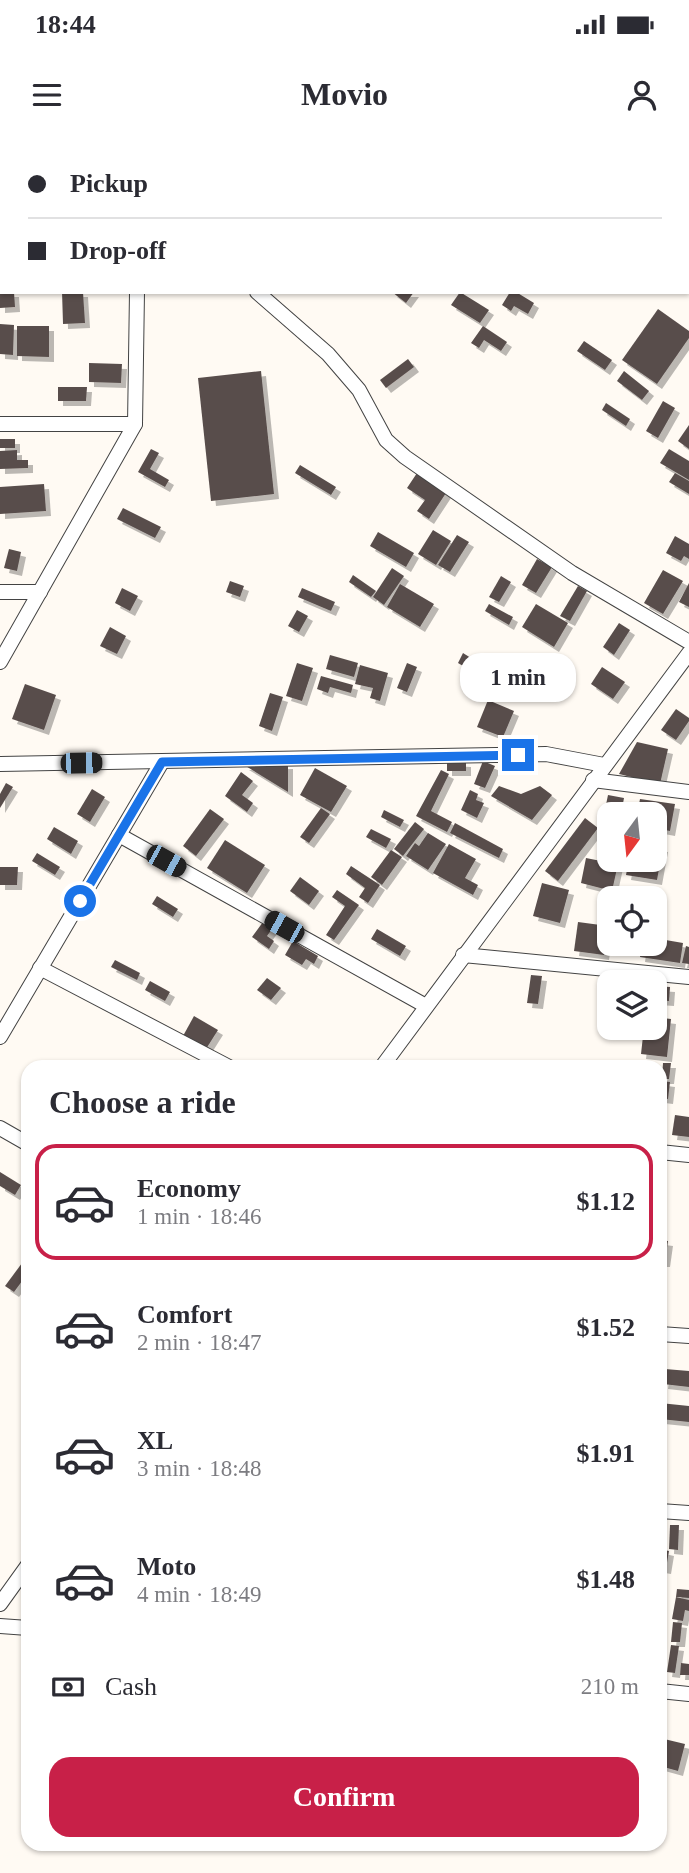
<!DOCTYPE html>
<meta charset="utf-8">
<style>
:root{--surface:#fff;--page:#f2f2f3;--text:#2b2b33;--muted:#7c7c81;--line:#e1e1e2;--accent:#c82048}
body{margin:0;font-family:"Times New Roman",serif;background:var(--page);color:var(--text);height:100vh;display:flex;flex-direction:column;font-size:26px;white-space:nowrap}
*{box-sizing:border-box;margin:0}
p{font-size:23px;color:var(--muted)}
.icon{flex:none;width:38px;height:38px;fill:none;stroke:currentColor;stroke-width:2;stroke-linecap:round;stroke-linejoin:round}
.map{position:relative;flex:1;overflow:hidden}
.details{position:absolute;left:21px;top:920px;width:646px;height:791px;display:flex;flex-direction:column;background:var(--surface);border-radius:21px;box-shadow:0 2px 5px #0004}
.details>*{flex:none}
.top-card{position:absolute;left:0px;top:0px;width:690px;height:154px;box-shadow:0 2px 5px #0004;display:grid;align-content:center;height:154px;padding:0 28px;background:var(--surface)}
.needle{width:46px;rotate:195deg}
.tools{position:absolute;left:597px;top:662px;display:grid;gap:14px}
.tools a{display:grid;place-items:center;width:70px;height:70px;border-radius:14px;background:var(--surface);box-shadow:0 2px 5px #0004;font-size:35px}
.end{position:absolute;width:32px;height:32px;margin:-16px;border:9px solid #1a73e8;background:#fff;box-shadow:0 0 0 4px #fff}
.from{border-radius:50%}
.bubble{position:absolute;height:49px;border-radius:21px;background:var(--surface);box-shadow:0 2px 5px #0004;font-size:23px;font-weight:700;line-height:49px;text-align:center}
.car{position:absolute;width:21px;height:42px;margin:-21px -10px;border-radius:9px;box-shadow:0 0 5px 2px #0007;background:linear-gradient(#222 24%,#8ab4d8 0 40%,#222 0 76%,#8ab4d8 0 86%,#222 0)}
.top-card b{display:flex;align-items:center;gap:24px;height:66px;font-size:26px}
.top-card b+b{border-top:2px solid var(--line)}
.top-card i{width:18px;height:18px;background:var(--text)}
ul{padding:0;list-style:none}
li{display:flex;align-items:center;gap:21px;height:116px;margin:0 14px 10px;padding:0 14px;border:4px solid transparent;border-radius:21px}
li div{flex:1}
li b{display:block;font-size:26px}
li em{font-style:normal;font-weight:700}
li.active{border-color:var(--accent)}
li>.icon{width:63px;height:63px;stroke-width:1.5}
h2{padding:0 28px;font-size:32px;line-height:84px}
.pay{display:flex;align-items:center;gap:18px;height:77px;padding:0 28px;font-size:26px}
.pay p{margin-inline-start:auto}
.primary-button{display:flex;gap:14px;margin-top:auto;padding:14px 28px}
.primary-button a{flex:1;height:80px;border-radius:21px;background:var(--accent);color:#fff;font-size:28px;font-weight:700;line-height:80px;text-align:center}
.status{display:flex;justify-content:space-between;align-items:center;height:49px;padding:0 35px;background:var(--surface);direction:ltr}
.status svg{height:19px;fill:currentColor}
header{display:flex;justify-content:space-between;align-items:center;height:91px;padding:0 28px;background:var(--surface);font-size:32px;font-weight:700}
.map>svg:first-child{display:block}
</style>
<div class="status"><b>18:44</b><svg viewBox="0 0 49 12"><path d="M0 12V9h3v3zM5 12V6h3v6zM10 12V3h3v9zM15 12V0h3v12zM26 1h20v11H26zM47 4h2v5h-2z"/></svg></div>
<header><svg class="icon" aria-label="menu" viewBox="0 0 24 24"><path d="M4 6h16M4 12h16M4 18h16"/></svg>Movio<svg class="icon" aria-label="person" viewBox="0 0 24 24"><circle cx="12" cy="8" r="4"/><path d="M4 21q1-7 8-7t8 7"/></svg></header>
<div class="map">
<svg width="689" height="1733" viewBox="0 0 689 1733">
<defs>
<filter id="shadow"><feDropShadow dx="5" dy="5" stdDeviation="0" flood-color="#0004"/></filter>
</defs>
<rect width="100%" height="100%" fill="#fffaf3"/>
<g fill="#594e4c" filter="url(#shadow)">
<path d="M0,152H14L15,167L0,168Z"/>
<path d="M62,152H83L85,183L63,184Z"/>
<path d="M392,152H414L406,163Z"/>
<path d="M460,152L489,170L480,183L451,165Z"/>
<path d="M510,152H516L534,163L528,174L514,166L511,171L502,165Z"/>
<path d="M658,169L689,191V198L657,244L622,220Z"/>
<path d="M0,184L14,185L13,215L0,214Z"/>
<path d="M17,186H49V217L17,216Z"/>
<path d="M483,186L507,202L501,211L484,200L479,208L471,203Z"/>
<path d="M584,201L612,220L605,230L577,211Z"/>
<path d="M408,219L414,227L386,248L380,240Z"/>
<path d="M89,223L122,224L121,243L89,242Z"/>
<path d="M261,231L274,354L211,361L198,238Z"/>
<path d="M624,231L649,251L642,260L617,241Z"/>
<path d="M58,247H87L86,261H58Z"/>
<path d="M663,261L675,268L658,298L646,291Z"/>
<path d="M606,263L630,279L626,286L602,270Z"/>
<path d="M689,285V309L678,301Z"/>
<rect x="0" y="299" width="15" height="9"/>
<path d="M151,309L159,313L150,329L169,340L165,347L138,332Z"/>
<path d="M669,309L689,321V340L660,323Z"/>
<path d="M17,310V320H28V328L0,329V311Z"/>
<path d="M300,325L336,347L331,355L295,333Z"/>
<path d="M417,333L446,353L429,379L417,371L425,360L407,348Z"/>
<path d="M675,333L689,341V354L669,342Z"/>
<path d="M44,344L46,371L0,374V347Z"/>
<path d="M123,368L161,387L155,398L117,379Z"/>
<path d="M433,390L451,401L436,425L418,414Z"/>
<path d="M378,392L414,413L406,427L370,406Z"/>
<path d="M457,395L469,402L450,432L438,425Z"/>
<path d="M675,396L689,404V419L684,416L681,421L666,413Z"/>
<path d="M9,409L21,412L17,431L4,428Z"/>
<path d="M537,419L552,427L536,453L522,445Z"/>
<path d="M392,428L404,436L384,465L373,457Z"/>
<path d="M663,430L683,441L663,474L644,463Z"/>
<path d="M353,435L376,451L371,457L349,442Z"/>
<path d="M501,436L511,442L499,462L489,457Z"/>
<path d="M230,441L244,446L240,457L226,452Z"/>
<path d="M689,443V467L679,462Z"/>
<path d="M400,444L434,464L420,487L387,467Z"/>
<path d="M578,446L587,451L570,481L560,476Z"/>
<path d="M122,448L138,456L130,471L115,463Z"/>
<path d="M302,448L335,462L331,471L298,457Z"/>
<path d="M489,464L513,477L509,485L485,471Z"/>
<path d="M536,464L568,483L554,507L522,487Z"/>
<path d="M297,470L308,476L299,492L288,486Z"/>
<path d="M619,483L630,490L614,515L603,507Z"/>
<path d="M110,487L126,496L117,514L100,506Z"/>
<path d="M463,513L490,530L485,539L458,523Z"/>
<path d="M330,515L358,523L354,537L326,529Z"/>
<path d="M297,523L313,528L302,561L286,556Z"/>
<path d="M407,523L417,527L407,552L397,548Z"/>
<path d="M360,525L388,533L380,561L370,558L373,548L355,544Z"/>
<path d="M602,527L625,542L613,559L591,544Z"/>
<path d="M321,536L353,545L351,553L330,547L328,553L317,549Z"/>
<path d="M25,544L56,555L44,590L12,579Z"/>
<path d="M270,553L283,557L272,591L259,586Z"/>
<path d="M488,560L514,571L503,597L477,587Z"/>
<path d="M676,569L689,578V581L676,600L661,590Z"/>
<path d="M637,602L668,609L660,644L619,634Z"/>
<path d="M447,621L466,622V631H447Z"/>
<path d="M483,621L495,626L485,648L474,644Z"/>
<path d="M288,624V652L244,625Z"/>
<path d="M315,628L347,646L331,672L300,655Z"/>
<path d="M441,630L449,634L431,671L452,682L447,692L416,676Z"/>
<path d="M241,632L253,641L242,655L253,663L247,672L225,656Z"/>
<path d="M6,643L13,647L0,668V654Z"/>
<path d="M499,646L521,654L540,646L552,655L532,680L491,656Z"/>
<path d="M92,649L105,657L90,682L77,674Z"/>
<path d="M470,650L478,654L476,660L484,663L477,678L461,670Z"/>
<path d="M608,655L624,658L621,674H609V686L602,684Z"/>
<path d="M640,659L675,664L670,691L654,688V674H637Z"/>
<path d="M321,668L330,674L309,703L300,697Z"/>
<path d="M210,669L224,679L196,716L183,706Z"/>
<path d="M384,670L404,680L400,687L381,677Z"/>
<path d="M585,678L598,688L558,741L545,731Z"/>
<path d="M415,682L424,689L403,716L394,709Z"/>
<path d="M455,683L503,709L499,718L450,693Z"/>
<path d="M54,687L78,701L71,714L47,699Z"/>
<path d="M371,689L391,699L386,708L366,697Z"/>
<path d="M428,693L446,704L428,730L406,716L415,703L419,706Z"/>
<path d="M225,700L265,725L247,753L207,728Z"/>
<path d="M449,704L476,719L465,738L478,745L473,755L433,733Z"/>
<path d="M654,706L663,707L657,740L626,735L629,719H654Z"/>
<path d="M391,710L402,717L382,745L371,737Z"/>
<path d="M37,713L60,727L55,735L32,721Z"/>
<path d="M586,718L611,723L612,719H626L624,726L618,724L612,751L581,743Z"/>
<path d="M351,726L380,745L368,763L359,757L365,748L346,734Z"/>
<path d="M0,727H18L17,745H0Z"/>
<path d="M300,737L319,751L309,765L290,751Z"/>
<path d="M542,743L569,750L560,783L533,776Z"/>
<path d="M337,750L359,765L334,800L326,795L345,766L332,757Z"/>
<path d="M157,756L178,769L173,777L152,764Z"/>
<path d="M263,782L272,789L267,796L274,801L269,809L252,797Z"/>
<path d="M578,782L608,786L604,815L574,811Z"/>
<path d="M377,789L406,806L400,816L371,799Z"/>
<path d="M654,798L683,803L680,823L640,817L642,803H654Z"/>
<path d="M293,801L318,816L314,824L306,819L302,825L285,815Z"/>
<path d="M686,806L689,807V824L682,823Z"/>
<path d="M115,820L140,833L137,840L111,827Z"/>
<path d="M531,835L542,836L538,864L527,863Z"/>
<path d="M267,838L281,848L271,860L257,850Z"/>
<path d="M150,841L170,852L165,861L145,850Z"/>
<path d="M603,843L609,844V888L600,887Z"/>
<path d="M654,846L670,847L669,861L654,860Z"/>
<path d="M194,876L218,890L206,909L183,896Z"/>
<path d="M654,877L671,879L667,917L641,914L644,887H654Z"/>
<path d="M663,923H671L669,939H662Z"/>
<path d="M662,941L670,942L668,959L660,958Z"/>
<path d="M675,975L689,977V997L672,995Z"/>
<path d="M0,1032L21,1045L15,1055L0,1046Z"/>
<path d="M660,1100L668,1101L665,1122H660Z"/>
<path d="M28,1115V1133L14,1152L5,1146Z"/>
<path d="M665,1229L689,1231V1247L663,1244Z"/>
<path d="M660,1263L689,1266V1282L660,1279Z"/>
<path d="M670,1385H679L678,1410L669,1409Z"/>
<path d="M660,1409L669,1411L666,1429L660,1428Z"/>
<path d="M677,1449L689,1450V1458L676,1457Z"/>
<path d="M676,1457L689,1460V1471L685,1470L683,1481L672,1479Z"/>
<path d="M673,1482L682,1483L680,1502H671Z"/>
<path d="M671,1505L679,1506L675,1533L667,1532Z"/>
<path d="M681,1523L689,1524V1535H680Z"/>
<path d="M660,1598L685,1604L678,1631L660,1626Z"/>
</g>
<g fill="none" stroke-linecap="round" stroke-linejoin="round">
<defs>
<g id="street">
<path d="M9,2L10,0"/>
<path d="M688,87L689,88"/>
<path d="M0,115H2"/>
<path d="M257,152L328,214L359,250L386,300L405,317L572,433L689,502"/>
<path d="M0,284H135"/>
<path d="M0,452H40"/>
<path d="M0,522L135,284L137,152"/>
<path d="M0,624L546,614L604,625"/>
<path d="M593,640L689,652"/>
<path d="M119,695L426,866"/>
<path d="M463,815L689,837"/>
<path d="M40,828L231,928"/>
<path d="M0,897L162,622"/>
<path d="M381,928L689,513"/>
<path d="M0,988L28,1004"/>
<path d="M660,1012L689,1015"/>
<path d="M660,1194L689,1196"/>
<path d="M660,1371L689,1373"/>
<path d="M0,1464L28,1425"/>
<path d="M0,1486L28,1488"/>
<path d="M660,1551L689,1554"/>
</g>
<g id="secondary">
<path d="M688,13L689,11"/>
<path d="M0,49H2"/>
<path d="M688,54L689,53"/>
<path d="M0,77H2"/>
</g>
</defs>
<use href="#street" stroke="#434343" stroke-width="16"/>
<use href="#secondary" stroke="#323232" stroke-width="21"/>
<use href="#street" stroke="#fff" stroke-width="14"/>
<use href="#secondary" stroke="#ffe7ae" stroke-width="19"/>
</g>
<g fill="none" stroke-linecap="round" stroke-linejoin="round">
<path stroke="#1a73e8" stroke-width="9" d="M80,761L162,622L518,615"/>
</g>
</svg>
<div class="tools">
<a><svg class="needle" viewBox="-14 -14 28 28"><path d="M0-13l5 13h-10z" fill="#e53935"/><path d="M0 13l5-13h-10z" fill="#7c7c81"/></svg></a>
<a><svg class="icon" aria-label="locate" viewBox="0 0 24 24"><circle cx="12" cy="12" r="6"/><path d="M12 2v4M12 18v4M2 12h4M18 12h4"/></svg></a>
<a><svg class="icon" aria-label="layers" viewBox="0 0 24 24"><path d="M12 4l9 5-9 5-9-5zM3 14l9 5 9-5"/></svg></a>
</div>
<i class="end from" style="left:80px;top:761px"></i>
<i class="end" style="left:518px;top:615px"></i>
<div class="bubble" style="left:460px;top:513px;width:116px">1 min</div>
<i class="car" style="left:81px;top:623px;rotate:89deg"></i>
<i class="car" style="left:166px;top:721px;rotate:119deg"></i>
<i class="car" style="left:284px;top:787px;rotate:299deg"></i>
<div class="top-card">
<b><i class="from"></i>Pickup</b>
<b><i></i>Drop-off</b>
</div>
<section class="details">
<h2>Choose a ride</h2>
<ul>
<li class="active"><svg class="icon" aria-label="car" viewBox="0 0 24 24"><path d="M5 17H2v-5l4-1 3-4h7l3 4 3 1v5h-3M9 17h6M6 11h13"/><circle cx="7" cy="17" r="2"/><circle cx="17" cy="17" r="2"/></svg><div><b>Economy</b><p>1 min · 18:46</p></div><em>$1.12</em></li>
<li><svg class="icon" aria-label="car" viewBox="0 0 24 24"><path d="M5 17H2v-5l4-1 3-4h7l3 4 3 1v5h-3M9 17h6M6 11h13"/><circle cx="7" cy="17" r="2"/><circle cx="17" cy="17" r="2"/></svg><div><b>Comfort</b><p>2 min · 18:47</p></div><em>$1.52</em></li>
<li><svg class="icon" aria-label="car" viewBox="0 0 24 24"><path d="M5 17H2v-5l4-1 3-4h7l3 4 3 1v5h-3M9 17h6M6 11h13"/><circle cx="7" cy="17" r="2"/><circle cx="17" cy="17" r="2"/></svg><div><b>XL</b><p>3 min · 18:48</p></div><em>$1.91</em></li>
<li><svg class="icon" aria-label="car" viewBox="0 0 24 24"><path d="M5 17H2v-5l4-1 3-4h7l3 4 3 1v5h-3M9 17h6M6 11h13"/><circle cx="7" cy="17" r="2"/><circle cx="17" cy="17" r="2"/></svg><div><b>Moto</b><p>4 min · 18:49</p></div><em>$1.48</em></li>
</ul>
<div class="pay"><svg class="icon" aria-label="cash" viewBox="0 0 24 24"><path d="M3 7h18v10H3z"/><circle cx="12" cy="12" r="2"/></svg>Cash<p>210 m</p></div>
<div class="primary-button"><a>Confirm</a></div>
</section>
</div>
